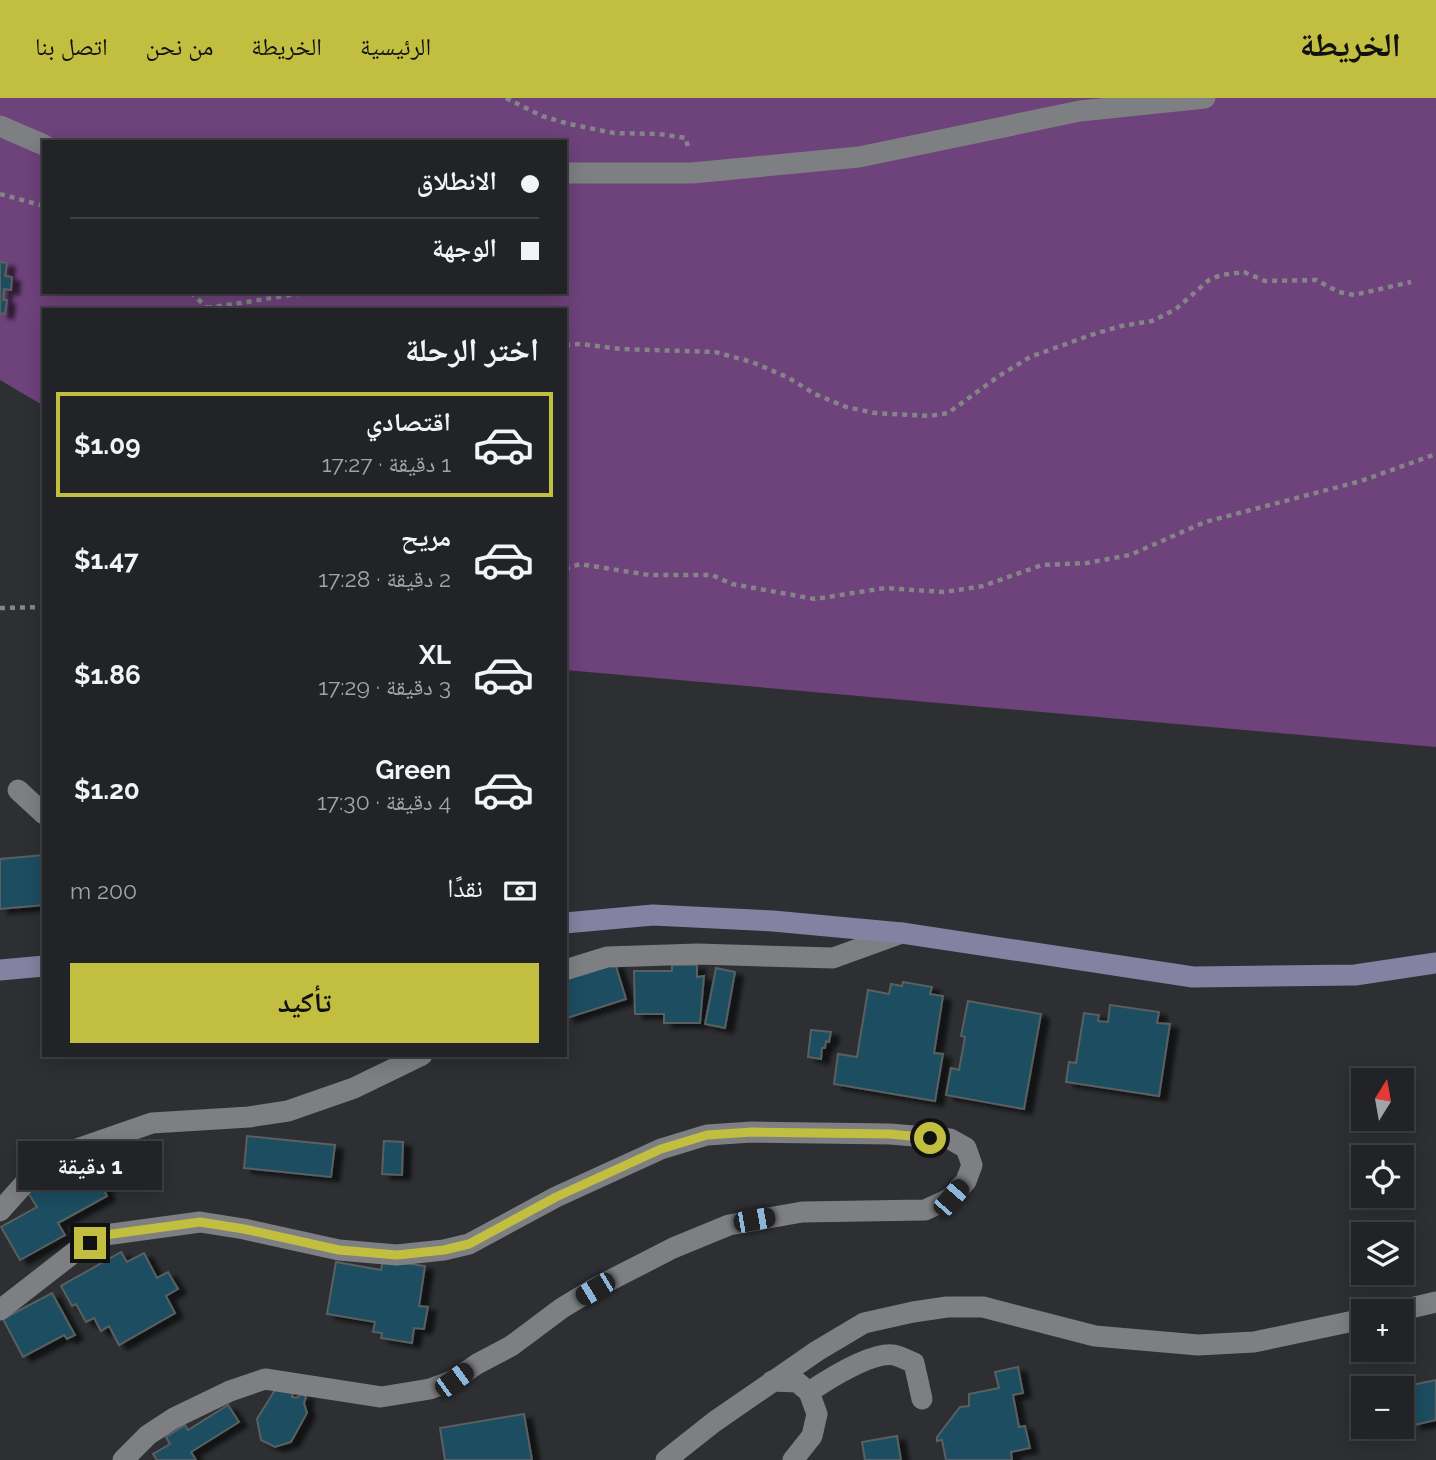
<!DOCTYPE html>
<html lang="ar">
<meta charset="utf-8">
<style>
:root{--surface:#222326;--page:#2a2b2e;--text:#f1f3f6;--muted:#a2a4a7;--line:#3f4043;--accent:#c1be40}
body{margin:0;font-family:Raleway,"Noto Naskh Arabic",sans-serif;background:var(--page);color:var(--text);direction:rtl;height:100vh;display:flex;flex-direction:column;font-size:26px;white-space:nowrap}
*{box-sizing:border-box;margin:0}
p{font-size:23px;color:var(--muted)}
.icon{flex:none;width:38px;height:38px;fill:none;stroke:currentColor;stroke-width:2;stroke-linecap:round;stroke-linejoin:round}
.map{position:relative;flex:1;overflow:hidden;direction:ltr}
.sheet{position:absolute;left:42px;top:210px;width:525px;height:749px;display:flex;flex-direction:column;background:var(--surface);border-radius:0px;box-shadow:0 4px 18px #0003,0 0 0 2px var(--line);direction:rtl}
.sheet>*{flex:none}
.banner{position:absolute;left:42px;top:42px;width:525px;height:154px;border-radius:0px;box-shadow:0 4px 18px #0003,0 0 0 2px var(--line);direction:rtl;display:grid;align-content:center;height:154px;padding:0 28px;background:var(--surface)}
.needle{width:46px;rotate:11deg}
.controls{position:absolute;left:1351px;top:970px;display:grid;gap:14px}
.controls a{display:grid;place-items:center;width:63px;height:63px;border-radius:0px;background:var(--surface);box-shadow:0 4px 18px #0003,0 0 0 2px var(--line);font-size:35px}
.end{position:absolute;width:32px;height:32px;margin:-16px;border:9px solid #c1be40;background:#111;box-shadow:0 0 0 4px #111}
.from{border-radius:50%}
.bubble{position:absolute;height:49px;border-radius:0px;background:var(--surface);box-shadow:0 4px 18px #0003,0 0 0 2px var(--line);font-size:23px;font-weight:700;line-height:49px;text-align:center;direction:rtl}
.car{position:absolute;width:21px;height:42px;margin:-21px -10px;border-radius:9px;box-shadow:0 0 5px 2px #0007;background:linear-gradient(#222 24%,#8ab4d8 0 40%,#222 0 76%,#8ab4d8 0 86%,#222 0)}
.banner b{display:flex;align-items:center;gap:24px;height:66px;font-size:26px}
.banner b+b{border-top:2px solid var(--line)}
.banner i{width:18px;height:18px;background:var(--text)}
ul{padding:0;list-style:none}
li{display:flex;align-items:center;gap:21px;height:105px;margin:0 14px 10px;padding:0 14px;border:4px solid transparent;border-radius:0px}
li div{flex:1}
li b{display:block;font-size:26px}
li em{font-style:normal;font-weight:700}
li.on{border-color:var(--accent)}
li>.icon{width:63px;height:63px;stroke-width:1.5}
h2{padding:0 28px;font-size:32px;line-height:84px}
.pay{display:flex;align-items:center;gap:18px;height:77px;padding:0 28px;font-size:26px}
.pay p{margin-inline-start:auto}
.action{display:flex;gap:14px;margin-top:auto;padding:14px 28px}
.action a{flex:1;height:80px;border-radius:0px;background:var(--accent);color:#111;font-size:28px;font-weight:700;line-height:80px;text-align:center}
header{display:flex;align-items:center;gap:42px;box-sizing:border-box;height:98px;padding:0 35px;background:var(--accent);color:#111}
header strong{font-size:33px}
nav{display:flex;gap:38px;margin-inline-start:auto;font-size:24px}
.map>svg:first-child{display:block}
</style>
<header>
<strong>الخريطة</strong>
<nav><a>الرئيسية</a><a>الخريطة</a><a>من نحن</a><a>اتصل بنا</a></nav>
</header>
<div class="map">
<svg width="1436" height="1362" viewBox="0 0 1436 1362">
<defs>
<filter id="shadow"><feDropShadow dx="8" dy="4.5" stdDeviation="2" flood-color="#0009"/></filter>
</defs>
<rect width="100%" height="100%" fill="#2d2f32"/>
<path fill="#6e427b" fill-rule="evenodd" d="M0,0H1436V649L565,572V212H44V308L0,282ZM44,44H565V194H44Z"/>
<g fill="#1c4d61" stroke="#5a5e5f" stroke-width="2" filter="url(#shadow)">
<path d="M0,164L7,165L5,178L12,179L11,192L4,191L3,202H7L5,216L0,215Z"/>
<path d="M44,757V807L0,811V761Z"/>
<path d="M615,865L626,901L567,920L565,881Z"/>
<path d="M672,867H697V879L704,878L700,925H664V916H635L634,873H672Z"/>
<path d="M716,870L735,874L725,930L705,926Z"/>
<path d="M903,884L932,889L930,896L943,898L934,955L943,956L935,1003L834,986L838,956L857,959L868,892L889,896L891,886L902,888Z"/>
<path d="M968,903L1041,916L1024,1011L946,997L951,970L959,972L965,939L961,938Z"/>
<path d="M1110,907L1159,914L1157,925L1170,926L1159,998L1066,984L1069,964L1076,965L1084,915L1099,917L1098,923L1108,924Z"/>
<path d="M811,932L831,934L829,944L826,943L825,950H822L821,961L808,959Z"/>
<path d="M247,1038L335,1047L331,1079L244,1070Z"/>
<path d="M384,1043L403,1044L402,1077L382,1076Z"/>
<path d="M95,1060L111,1086L103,1090L107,1098L58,1125L65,1137L20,1162L1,1129L37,1109L27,1093L45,1083L41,1077L53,1070L56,1074L74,1064L77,1070Z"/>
<path d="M121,1154L127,1164L144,1155L157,1180L168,1174L178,1191L166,1198L175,1215L119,1247L109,1228L101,1233L94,1220L86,1224L76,1206L72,1208L61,1188Z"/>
<path d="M383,1162L425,1168L419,1208L428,1209L424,1231L414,1230L412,1245L381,1240L382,1235L373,1234L375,1224L327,1216L336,1164L381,1172Z"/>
<path d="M52,1195L75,1237L67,1241L64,1237L23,1259L3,1221Z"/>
<path d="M1018,1269L1023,1295L1013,1297L1019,1329L1025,1328L1030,1350L1011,1354L1012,1362H946L942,1342L937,1343V1339L960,1309L969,1308V1296L999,1290L995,1274Z"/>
<path d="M1436,1282V1322L1414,1327L1407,1288Z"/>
<path d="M275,1292L293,1295L292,1299L296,1300L302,1296L306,1299L304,1305L307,1315L291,1344L275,1349L261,1342L257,1321Z"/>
<path d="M228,1307L239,1324L191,1354L196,1362H157L153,1356L170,1346L166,1339L185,1327L188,1332Z"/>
<path d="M524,1316L532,1362H445L440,1330Z"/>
<path d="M897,1338L901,1362H865L862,1344Z"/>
</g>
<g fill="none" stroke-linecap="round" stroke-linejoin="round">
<g stroke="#838587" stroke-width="4.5" stroke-dasharray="5 5" stroke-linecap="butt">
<path d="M506,0L542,18L569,26L614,35L659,36L686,40L688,50"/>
<path d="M0,96L44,108"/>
<path d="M191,194L208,211"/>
<path d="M207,210L311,194"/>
<path d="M565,247L580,246L621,251L715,254L752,264L787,279L815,296L846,309L875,315L930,318L948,315L999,278L1030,259L1091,237L1121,228L1152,223L1176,211L1209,182L1221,177L1244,174L1265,183L1316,182L1339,194L1354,197L1411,184"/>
<path d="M565,471L580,466L649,477H712L732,486L815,501L885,490L944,494L983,488L1042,467L1087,465L1130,457L1205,424L1361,383L1436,356"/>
<path d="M0,510L44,509"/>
</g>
<g stroke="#7d7f82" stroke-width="21">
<path d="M18,692L44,716"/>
<path d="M565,872L607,859L698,856L833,860L902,835"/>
<path d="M0,1113L25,1085L54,1059L152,1025L249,1019L288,1013L354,990L422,957"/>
<path d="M0,1212L76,1153L105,1137L200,1124L244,1131L339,1152L397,1157L444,1152L469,1146L556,1099L615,1072L661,1051L707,1037L752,1034L890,1036L950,1041L966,1050L972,1067L966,1083L951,1100L925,1112L802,1114L729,1127L673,1150L595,1190L562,1210L511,1248L477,1266L454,1282L430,1291L381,1299L265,1281L230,1293L174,1320L148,1337L123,1362"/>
<path d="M1398,1213L1436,1204"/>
<path d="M772,1283L797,1284L809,1294L817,1316L812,1338L793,1362"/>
<path d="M809,1294C827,1282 872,1253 894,1257C900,1258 908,1263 914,1265L922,1301"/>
<path d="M666,1362L714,1324L817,1253L864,1225L913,1214L947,1209H983L1095,1238L1198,1247L1254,1244L1363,1221"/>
</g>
<g stroke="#7d7f82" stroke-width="21">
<path d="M0,28L44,47"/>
<path d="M565,75H692L859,59L1080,13L1205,0"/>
</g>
<g stroke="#8481a2" stroke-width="21">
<path d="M565,825L653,817L773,823L902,835L1193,879L1355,877L1436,865"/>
<path d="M0,872L44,868"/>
</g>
</g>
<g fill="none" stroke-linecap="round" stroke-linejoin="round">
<path stroke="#c1be40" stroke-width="9" d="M90,1145L105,1137L200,1124L244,1131L339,1152L397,1157L444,1152L469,1146L556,1099L661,1051L707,1037L752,1034L890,1036L930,1040"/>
</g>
</svg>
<div class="controls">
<a><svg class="needle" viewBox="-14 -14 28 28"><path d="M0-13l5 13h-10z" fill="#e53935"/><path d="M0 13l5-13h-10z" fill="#a2a4a7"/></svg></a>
<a><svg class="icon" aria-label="locate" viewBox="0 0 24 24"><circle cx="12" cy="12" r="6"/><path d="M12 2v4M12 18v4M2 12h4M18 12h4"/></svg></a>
<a><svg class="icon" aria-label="layers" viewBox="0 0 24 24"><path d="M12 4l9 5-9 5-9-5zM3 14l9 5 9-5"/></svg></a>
<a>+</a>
<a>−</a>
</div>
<i class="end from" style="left:930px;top:1040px"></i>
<i class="end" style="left:90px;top:1145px"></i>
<div class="bubble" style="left:18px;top:1043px;width:144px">1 دقيقة</div>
<i class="car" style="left:951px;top:1100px;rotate:41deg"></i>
<i class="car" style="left:754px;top:1122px;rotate:80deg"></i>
<i class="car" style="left:595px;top:1191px;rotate:239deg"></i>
<i class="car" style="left:454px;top:1282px;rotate:54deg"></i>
<div class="banner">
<b><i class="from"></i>الانطلاق</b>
<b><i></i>الوجهة</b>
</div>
<section class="sheet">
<h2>اختر الرحلة</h2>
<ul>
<li class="on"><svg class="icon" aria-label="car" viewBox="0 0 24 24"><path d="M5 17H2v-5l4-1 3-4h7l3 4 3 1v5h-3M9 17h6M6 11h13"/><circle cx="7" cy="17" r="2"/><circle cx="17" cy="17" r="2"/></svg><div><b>اقتصادي</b><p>1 دقيقة · 17:27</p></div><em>$1.09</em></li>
<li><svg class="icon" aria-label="car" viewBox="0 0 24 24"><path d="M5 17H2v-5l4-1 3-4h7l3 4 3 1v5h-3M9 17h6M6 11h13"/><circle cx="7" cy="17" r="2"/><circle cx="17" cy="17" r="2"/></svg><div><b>مريح</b><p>2 دقيقة · 17:28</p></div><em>$1.47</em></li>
<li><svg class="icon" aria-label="car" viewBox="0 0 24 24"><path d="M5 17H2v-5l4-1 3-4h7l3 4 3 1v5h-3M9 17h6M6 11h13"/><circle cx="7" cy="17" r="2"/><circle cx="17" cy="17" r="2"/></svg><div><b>XL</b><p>3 دقيقة · 17:29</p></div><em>$1.86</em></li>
<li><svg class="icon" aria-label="car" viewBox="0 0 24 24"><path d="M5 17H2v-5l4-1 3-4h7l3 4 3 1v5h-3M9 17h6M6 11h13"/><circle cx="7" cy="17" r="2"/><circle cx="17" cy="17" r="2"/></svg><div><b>Green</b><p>4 دقيقة · 17:30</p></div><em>$1.20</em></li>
</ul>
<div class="pay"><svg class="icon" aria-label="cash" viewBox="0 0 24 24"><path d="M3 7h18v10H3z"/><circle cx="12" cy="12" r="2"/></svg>نقدًا<p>200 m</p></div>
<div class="action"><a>تأكيد</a></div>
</section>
</div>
